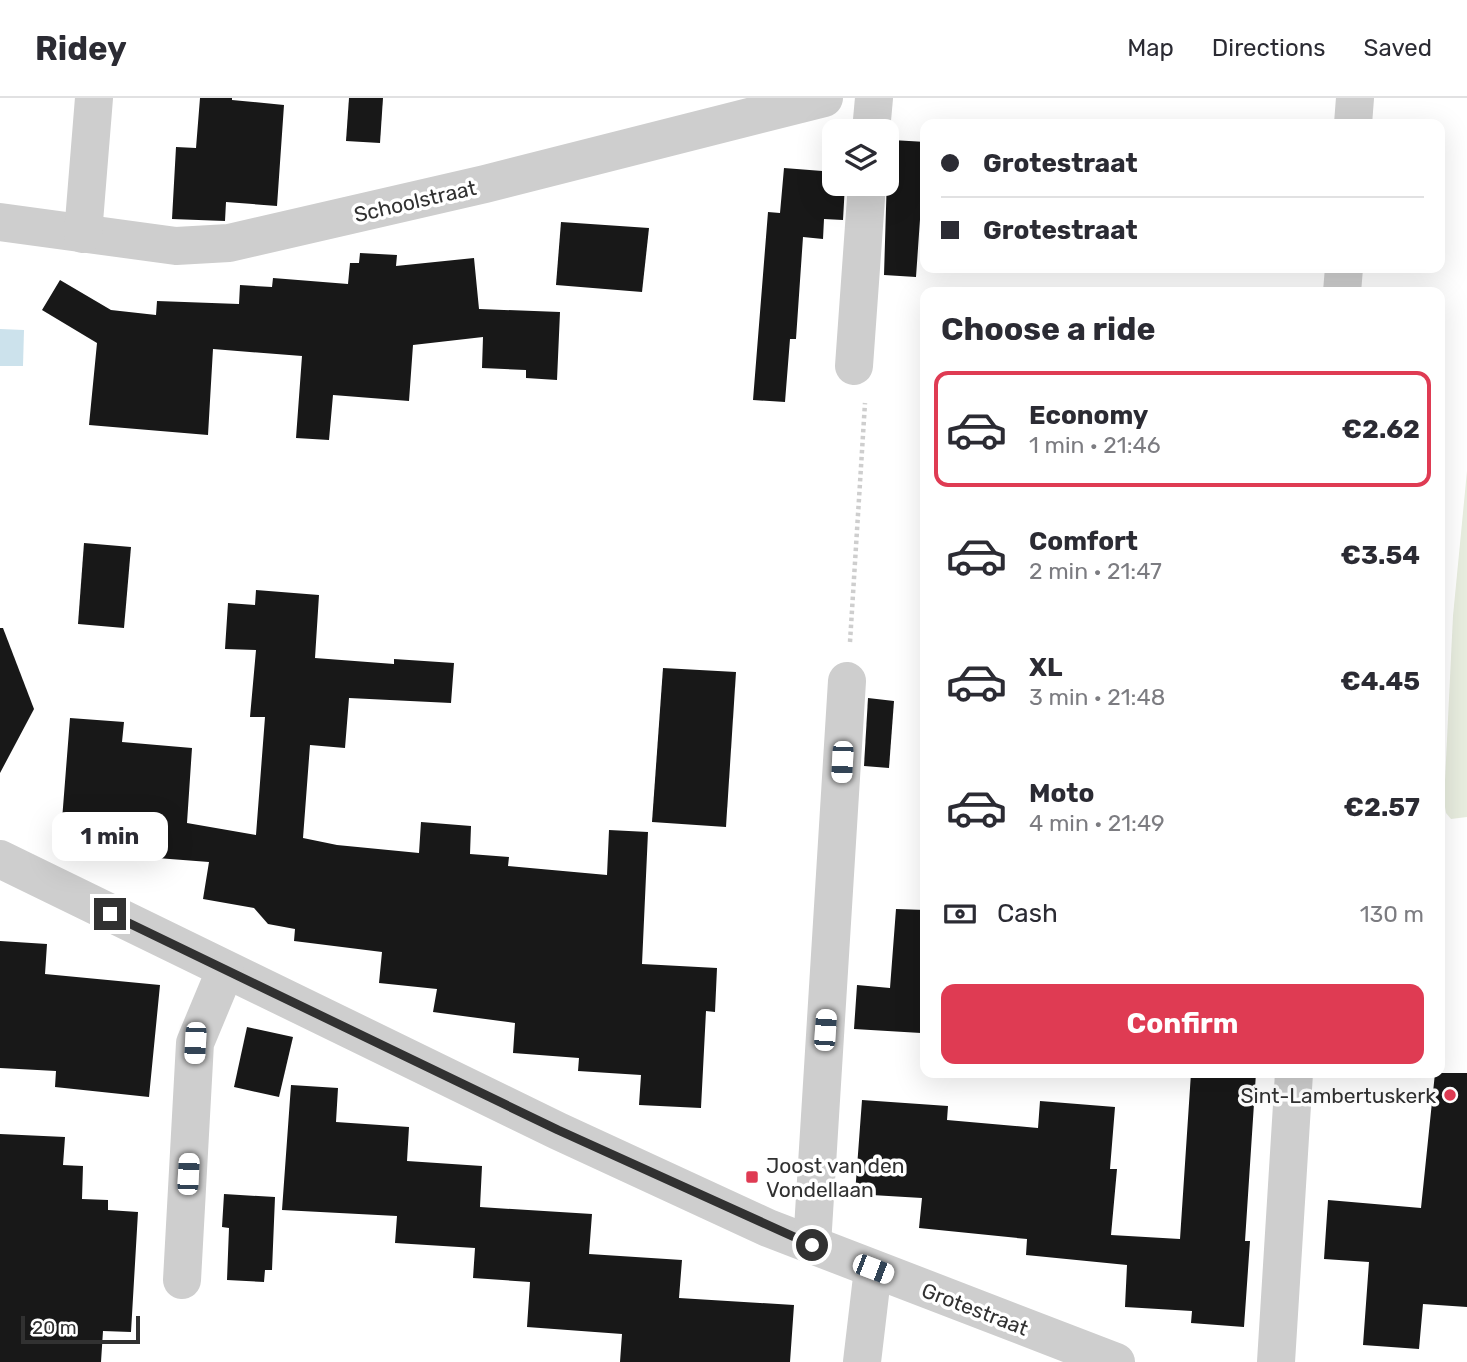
<!DOCTYPE html>
<meta charset="utf-8">
<style>
:root{--surface:#fff;--page:#f7f7f7;--text:#2b2b33;--muted:#7c7c81;--line:#e1e1e2;--accent:#df3b53}
body{margin:0;font-family:Rubik,sans-serif;background:var(--page);color:var(--text);height:100vh;display:flex;flex-direction:column;font-size:26px;white-space:nowrap}
*{box-sizing:border-box;margin:0}
p{font-size:23px;color:var(--muted)}
.icon{flex:none;width:38px;height:38px;fill:none;stroke:currentColor;stroke-width:2;stroke-linecap:round;stroke-linejoin:round}
.map{position:relative;flex:1;overflow:hidden}
.details{position:absolute;left:920px;top:189px;width:525px;height:791px;display:flex;flex-direction:column;background:var(--surface);border-radius:14px;box-shadow:0 7px 28px #0002}
.details>*{flex:none}
.top-card{position:absolute;left:920px;top:21px;width:525px;height:154px;border-radius:14px;box-shadow:0 7px 28px #0002;display:grid;align-content:center;height:154px;padding:0 21px;background:var(--surface)}
.fabs{position:absolute;left:822px;top:21px;display:grid;gap:14px}
.fabs a{display:grid;place-items:center;width:77px;height:77px;border-radius:14px;background:var(--surface);box-shadow:0 7px 28px #0002;font-size:35px}
.scale{position:absolute;left:21px;bottom:18px;width:119px;box-sizing:border-box;padding-left:7px;border:4px solid #313131;border-top:0;font-size:19px;line-height:24px;white-space:nowrap;color:#313131;-webkit-text-stroke:5px #fff;paint-order:stroke}
.end{position:absolute;width:32px;height:32px;margin:-16px;border:9px solid #313131;background:#fff;box-shadow:0 0 0 4px #fff}
.from{border-radius:50%}
.bubble{position:absolute;height:49px;border-radius:14px;background:var(--surface);box-shadow:0 7px 28px #0002;font-size:23px;font-weight:700;line-height:49px;text-align:center}
.car{position:absolute;width:21px;height:42px;margin:-21px -10px;border-radius:9px;box-shadow:0 0 5px 2px #0007;background:linear-gradient(#fff 24%,#345 0 40%,#fff 0 76%,#345 0 86%,#fff 0)}
.top-card b{display:flex;align-items:center;gap:24px;height:66px;font-size:26px}
.top-card b+b{border-top:2px solid var(--line)}
.top-card i{width:18px;height:18px;background:var(--text)}
ul{padding:0;list-style:none}
li{display:flex;align-items:center;gap:21px;height:116px;margin:0 14px 10px;padding:0 7px;border:4px solid transparent;border-radius:14px}
li div{flex:1}
li b{display:block;font-size:26px}
li em{font-style:normal;font-weight:700}
li.on{border-color:var(--accent)}
li>.icon{width:63px;height:63px;stroke-width:1.5}
h2{padding:0 21px;font-size:32px;line-height:84px}
.pay{display:flex;align-items:center;gap:18px;height:77px;padding:0 21px;font-size:26px}
.pay p{margin-inline-start:auto}
.cta{display:flex;gap:14px;margin-top:auto;padding:14px 21px}
.cta a{flex:1;height:80px;border-radius:14px;background:var(--accent);color:#fff;font-size:28px;font-weight:700;line-height:80px;text-align:center}
header{display:flex;align-items:center;gap:42px;box-sizing:border-box;height:98px;padding:0 35px;background:var(--surface);border-bottom:2px solid var(--line)}
header strong{font-size:33px}
nav{display:flex;gap:38px;margin-inline-start:auto;font-size:24px}
.map>svg:first-child{display:block}
</style>
<header>
<strong>Ridey</strong>
<nav><a>Map</a><a>Directions</a><a>Saved</a></nav>
</header>
<div class="map">
<svg width="1467" height="1264" viewBox="0 0 1467 1264">
<rect width="100%" height="100%" fill="#fff"/>
<path fill="#e8eddf" d="M1467,373V719L1451,721L1446,715L1444,703L1453,518Z"/>
<path fill="#cce2ec" d="M0,231L24,232L23,268H0Z"/>
<g fill="#181818">
<path d="M200,0H232V2L284,7L277,108L226,104L225,123L172,121L176,49L196,50Z"/>
<path d="M349,0H383L380,45L346,43Z"/>
<path d="M892,42L926,44V93H922L916,179L884,177L887,78Z"/>
<path d="M784,70L835,74V86H845L843,122L824,121L823,141L803,139L796,241H790L785,304L753,302L768,114L780,115Z"/>
<path d="M561,124L649,130L642,194L556,187Z"/>
<path d="M360,155L397,157L396,168L474,160L479,211L560,214L557,282L526,280V272L482,270L483,239L413,247L409,303L333,297L329,342L296,340L302,258L213,251L208,337L89,327L97,245L42,212L60,182L111,212L156,217L157,203L239,206L240,187L272,189L273,180L348,186L350,165H359Z"/>
<path d="M84,445L131,449L124,530L78,526Z"/>
<path d="M256,492L319,497L315,560L394,566V561L454,565L451,605L349,600L345,650L310,647L303,740L337,747L419,755L421,724L471,728L470,756L509,759L508,768L607,777L609,732L648,734L642,866L717,870L715,914L706,913L701,1010L639,1007L641,977L578,973L579,960L513,955L515,925L433,914L437,891L379,885L382,854L294,843L295,831L268,826L254,810L203,801L209,764L144,759L147,729L62,722L70,620L124,624L122,644L192,650L187,725L256,737L265,619H250L256,552L225,551L228,505L255,507Z"/>
<path d="M0,530H3L34,611L0,675Z"/>
<path d="M663,570L736,574L726,729L652,724Z"/>
<path d="M868,600L894,603L889,670L864,668Z"/>
<path d="M896,811L926,812L921,935L854,931L857,887L890,890Z"/>
<path d="M0,843L47,846L45,876L160,887L149,999L55,989L56,973L0,970Z"/>
<path d="M247,929L293,939L279,999L234,989Z"/>
<path d="M1191,975H1256L1245,1143H1250L1244,1229L1191,1225L1192,1213L1125,1209L1127,1167L1026,1157L1027,1141L919,1130L922,1100L855,1096L862,1002L948,1008L947,1022L1038,1030L1040,1003L1115,1009L1110,1071H1117L1111,1137L1180,1141Z"/>
<path d="M1435,975H1467V1209L1423,1206L1419,1251L1363,1247L1369,1164L1324,1161L1328,1102L1421,1110Z"/>
<path d="M291,987L338,990L336,1024L409,1029L407,1063L482,1068L480,1109L592,1116L589,1156L682,1162L679,1200L794,1207L790,1264H620L622,1236L527,1229L530,1184L473,1180L475,1150L395,1145L397,1118L282,1112Z"/>
<path d="M0,1036L65,1039L63,1067L83,1068L82,1101L108,1102V1112L138,1114L131,1234L103,1233L101,1264H0Z"/>
<path d="M224,1096L275,1099L272,1172H265L264,1184L227,1182L229,1130L222,1129Z"/>
</g>
<g fill="none" stroke-linecap="round" stroke-linejoin="round">
<path stroke="#cecece" stroke-width="4.5" stroke-dasharray="3.5 3.5" stroke-linecap="butt" d="M850,544L865,305"/>
<g stroke="#cecece" stroke-width="38">
<path d="M1353,26L1355,0"/>
<path d="M871,33L874,0"/>
<path d="M0,124L176,148L229,145L485,86L824,0"/>
<path d="M83,136L94,0"/>
<path d="M1342,194L1344,170"/>
<path d="M854,268L867,86"/>
<path d="M0,761L558,1033L768,1130L1116,1264"/>
<path d="M812,1147L847,583"/>
<path d="M182,1182L195,945L225,873"/>
<path d="M862,1264L873,1171"/>
<path d="M1276,1264L1294,975"/>
</g>
</g>
<g fill="none" stroke-linecap="round" stroke-linejoin="round">
<path stroke="#313131" stroke-width="9" d="M110,816L558,1032L812,1147"/>
</g>
<g fill="#df3b53" stroke="#fff" stroke-width="2.5">
<circle cx="1450" cy="997" r="7"/>
<rect x="745" y="1072" width="14" height="14" rx="3.5"/>
</g>
<g text-anchor="middle" dominant-baseline="central" stroke-width="7" stroke-linejoin="round" paint-order="stroke">
<g font-size="21" fill="#313131" stroke="#fff">
<text transform="translate(415 103) rotate(-13)">Schoolstraat</text>
<text transform="translate(975 1211) rotate(21)">Grotestraat</text>
</g>
<g font-size="21" fill="#313131" stroke="#fff" text-anchor="end">
<text x="1436" y="997">Sint-Lambertuskerk</text>
<text x="766" y="1067" text-anchor="start">Joost van den<tspan x="766" dy="24">Vondellaan</tspan></text>
</g>
</g>
</svg>
<div class="fabs">
<a><svg class="icon" aria-label="layers" viewBox="0 0 24 24"><path d="M12 4l9 5-9 5-9-5zM3 14l9 5 9-5"/></svg></a>
</div>
<div class="scale">20 m</div>
<i class="end from" style="left:812px;top:1147px"></i>
<i class="end" style="left:110px;top:816px"></i>
<div class="bubble" style="left:52px;top:714px;width:116px">1 min</div>
<i class="car" style="left:842px;top:664px;rotate:183deg"></i>
<i class="car" style="left:825px;top:932px;rotate:4deg"></i>
<i class="car" style="left:195px;top:945px;rotate:183deg"></i>
<i class="car" style="left:188px;top:1076px;rotate:3deg"></i>
<i class="car" style="left:873px;top:1171px;rotate:111deg"></i>
<div class="top-card">
<b><i class="from"></i>Grotestraat</b>
<b><i></i>Grotestraat</b>
</div>
<section class="details">
<h2>Choose a ride</h2>
<ul>
<li class="on"><svg class="icon" aria-label="car" viewBox="0 0 24 24"><path d="M5 17H2v-5l4-1 3-4h7l3 4 3 1v5h-3M9 17h6M6 11h13"/><circle cx="7" cy="17" r="2"/><circle cx="17" cy="17" r="2"/></svg><div><b>Economy</b><p>1 min · 21:46</p></div><em>€2.62</em></li>
<li><svg class="icon" aria-label="car" viewBox="0 0 24 24"><path d="M5 17H2v-5l4-1 3-4h7l3 4 3 1v5h-3M9 17h6M6 11h13"/><circle cx="7" cy="17" r="2"/><circle cx="17" cy="17" r="2"/></svg><div><b>Comfort</b><p>2 min · 21:47</p></div><em>€3.54</em></li>
<li><svg class="icon" aria-label="car" viewBox="0 0 24 24"><path d="M5 17H2v-5l4-1 3-4h7l3 4 3 1v5h-3M9 17h6M6 11h13"/><circle cx="7" cy="17" r="2"/><circle cx="17" cy="17" r="2"/></svg><div><b>XL</b><p>3 min · 21:48</p></div><em>€4.45</em></li>
<li><svg class="icon" aria-label="car" viewBox="0 0 24 24"><path d="M5 17H2v-5l4-1 3-4h7l3 4 3 1v5h-3M9 17h6M6 11h13"/><circle cx="7" cy="17" r="2"/><circle cx="17" cy="17" r="2"/></svg><div><b>Moto</b><p>4 min · 21:49</p></div><em>€2.57</em></li>
</ul>
<div class="pay"><svg class="icon" aria-label="cash" viewBox="0 0 24 24"><path d="M3 7h18v10H3z"/><circle cx="12" cy="12" r="2"/></svg>Cash<p>130 m</p></div>
<div class="cta"><a>Confirm</a></div>
</section>
</div>
